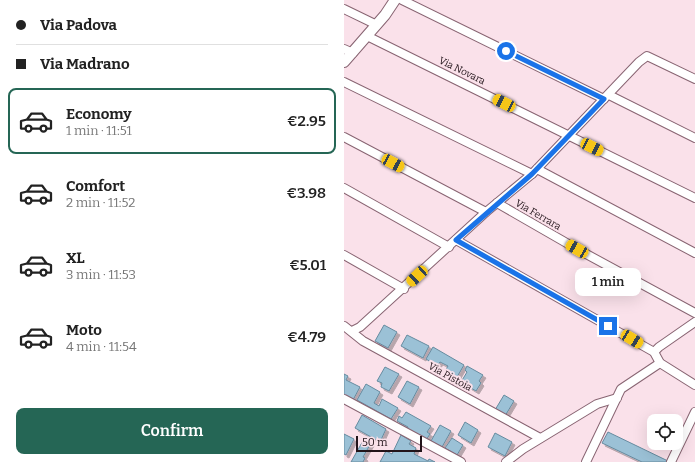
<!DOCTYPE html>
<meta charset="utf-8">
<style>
:root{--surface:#fff;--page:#f2f2f2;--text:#222;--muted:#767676;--line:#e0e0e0;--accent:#256655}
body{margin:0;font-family:Bitter,serif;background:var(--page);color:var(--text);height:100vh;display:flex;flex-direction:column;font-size:15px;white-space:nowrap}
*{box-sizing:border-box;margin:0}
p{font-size:13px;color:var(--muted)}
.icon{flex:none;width:22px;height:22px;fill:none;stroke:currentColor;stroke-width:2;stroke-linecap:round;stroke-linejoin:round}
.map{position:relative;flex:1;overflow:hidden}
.drawer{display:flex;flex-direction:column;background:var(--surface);width:344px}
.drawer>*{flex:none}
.top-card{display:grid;align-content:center;height:88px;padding:0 16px;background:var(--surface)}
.tools{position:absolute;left:303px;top:414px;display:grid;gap:8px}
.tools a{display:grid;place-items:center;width:36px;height:36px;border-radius:8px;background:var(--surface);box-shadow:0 4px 16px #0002;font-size:20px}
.scale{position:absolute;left:12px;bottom:10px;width:66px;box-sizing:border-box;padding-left:4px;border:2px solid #22141a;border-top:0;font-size:11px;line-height:14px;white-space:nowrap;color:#22141a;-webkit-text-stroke:3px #fae1ea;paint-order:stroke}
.end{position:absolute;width:18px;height:18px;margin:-9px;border:5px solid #1a73e8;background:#fff;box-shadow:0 0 0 2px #fff}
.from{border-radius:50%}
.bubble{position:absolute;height:28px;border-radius:8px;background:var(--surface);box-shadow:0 4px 16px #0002;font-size:13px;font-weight:600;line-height:28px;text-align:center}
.car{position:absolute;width:12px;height:24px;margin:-12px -6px;border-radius:5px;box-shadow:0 0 3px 1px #0007;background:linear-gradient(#f5c518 24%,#345 0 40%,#f5c518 0 76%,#345 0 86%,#f5c518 0)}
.top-card b{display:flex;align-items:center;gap:14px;height:38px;font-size:15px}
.top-card b+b{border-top:1px solid var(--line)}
.top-card i{width:10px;height:10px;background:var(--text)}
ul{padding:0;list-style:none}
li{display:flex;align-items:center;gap:12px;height:66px;margin:0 8px 6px;padding:0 8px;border:2px solid transparent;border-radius:8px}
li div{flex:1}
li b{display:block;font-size:15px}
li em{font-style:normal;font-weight:600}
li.active{border-color:var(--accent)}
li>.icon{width:36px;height:36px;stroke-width:1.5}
.button{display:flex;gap:8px;margin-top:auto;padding:8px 16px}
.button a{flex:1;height:46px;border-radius:8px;background:var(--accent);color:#fff;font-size:16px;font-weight:600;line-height:46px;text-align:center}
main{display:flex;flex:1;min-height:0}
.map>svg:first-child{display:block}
</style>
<main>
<section class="drawer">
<div class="top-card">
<b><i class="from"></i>Via Padova</b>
<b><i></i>Via Madrano</b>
</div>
<ul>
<li class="active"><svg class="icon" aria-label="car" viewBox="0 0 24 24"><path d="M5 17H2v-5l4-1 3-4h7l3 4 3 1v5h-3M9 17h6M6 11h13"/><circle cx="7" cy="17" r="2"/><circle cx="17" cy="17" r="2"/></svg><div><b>Economy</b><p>1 min · 11:51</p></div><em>€2.95</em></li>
<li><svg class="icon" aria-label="car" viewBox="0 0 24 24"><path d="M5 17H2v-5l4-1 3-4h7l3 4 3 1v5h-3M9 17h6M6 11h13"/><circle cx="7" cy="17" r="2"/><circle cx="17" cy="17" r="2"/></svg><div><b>Comfort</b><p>2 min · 11:52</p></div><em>€3.98</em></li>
<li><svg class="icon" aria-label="car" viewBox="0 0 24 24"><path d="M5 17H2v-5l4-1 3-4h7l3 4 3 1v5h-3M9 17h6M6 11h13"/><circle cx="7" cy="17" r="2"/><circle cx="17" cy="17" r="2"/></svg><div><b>XL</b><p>3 min · 11:53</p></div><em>€5.01</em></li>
<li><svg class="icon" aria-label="car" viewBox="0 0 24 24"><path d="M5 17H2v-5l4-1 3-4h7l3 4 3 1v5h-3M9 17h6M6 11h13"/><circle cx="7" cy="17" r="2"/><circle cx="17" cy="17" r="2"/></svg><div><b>Moto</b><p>4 min · 11:54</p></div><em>€4.79</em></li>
</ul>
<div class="button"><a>Confirm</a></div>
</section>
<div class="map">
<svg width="351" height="462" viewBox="0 0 351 462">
<defs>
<filter id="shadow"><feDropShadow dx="3" dy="3" stdDeviation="0" flood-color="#0004"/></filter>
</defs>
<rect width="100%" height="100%" fill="#fae1ea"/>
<g fill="#9bc1d6" stroke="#668b9f" filter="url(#shadow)">
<path d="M40,325L53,332L44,348L31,341Z"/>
<path d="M63,335L85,346L79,358L57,346Z"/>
<path d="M89,347L120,365L113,377L101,371L104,366L96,362L93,366L82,359Z"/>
<path d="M123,366L139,375L135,381L137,383L132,391L117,382L123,372L121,370Z"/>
<path d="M41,367L55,374L45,391L37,387L38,383L33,381Z"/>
<path d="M0,374L4,376L2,380L16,387L9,400L0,396Z"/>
<path d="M63,381L75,387L66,404L54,397Z"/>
<path d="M22,384L36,392L30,403L35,406L38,399L54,408L47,419L13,400Z"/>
<path d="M160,395L170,401L161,416L151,410Z"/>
<path d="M62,412L87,426L83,432L86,434L82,440L63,430L64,427L53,421L55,416L58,418Z"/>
<path d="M18,415L42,429L36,442L11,428Z"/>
<path d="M121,422L134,430L127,443L114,435Z"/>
<path d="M96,425L107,431L98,447L87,441Z"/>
<path d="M264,432L324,461V462H298L258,443Z"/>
<path d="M151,433L168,442L161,456L144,447Z"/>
<path d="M0,434L10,439L2,455L0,454Z"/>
<path d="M57,435L67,441L65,444L72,448L70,454L84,461L85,459L91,462H36L42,451L48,454Z"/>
<path d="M108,438L119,445L113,455L101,448Z"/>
<path d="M20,439L27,443L19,457L21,458L19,462H7Z"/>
</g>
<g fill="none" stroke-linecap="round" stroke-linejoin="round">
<defs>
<g id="minor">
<path d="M58,0L260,99"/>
<path d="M0,9L33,25"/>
<path d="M23,36L351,198"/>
<path d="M0,49L9,53"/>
<path d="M0,82L188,174"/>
<path d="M265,95L351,138"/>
<path d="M0,137L142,212"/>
<path d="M193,169L351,253"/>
<path d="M0,188L105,247"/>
<path d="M153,203L233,249L351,313"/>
<path d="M112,240L310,352L316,363L351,385"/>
<path d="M0,255L60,289"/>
<path d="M0,326L19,341L196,438"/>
<path d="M8,331L16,327L142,212L188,174L295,62L303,56L351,79"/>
<path d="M310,352L315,347L351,322"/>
<path d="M0,399L117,462"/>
<path d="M162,462L179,449L253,404L273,398"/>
<path d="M242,462L277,389L316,363"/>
<path d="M327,462L351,412"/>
</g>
<path id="tertiary" d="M0,62L41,15L51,0"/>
</defs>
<use href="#minor" stroke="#886472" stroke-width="10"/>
<use href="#tertiary" stroke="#886472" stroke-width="12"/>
<use href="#minor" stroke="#fff" stroke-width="8"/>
<use href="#tertiary" stroke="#fff" stroke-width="10"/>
</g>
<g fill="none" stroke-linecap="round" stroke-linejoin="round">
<path stroke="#1a73e8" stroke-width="5" d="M162,51L260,99L188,174L112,240L264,326"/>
</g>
<g text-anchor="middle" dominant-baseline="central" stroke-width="4" stroke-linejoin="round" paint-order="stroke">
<g font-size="10" fill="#22141a" stroke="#fae1ea">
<text transform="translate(118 71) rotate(26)">Via Novara</text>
<text transform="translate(194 215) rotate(30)">Via Ferrara</text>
<text transform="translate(106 377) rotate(29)">Via Pistoia</text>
</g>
</g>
</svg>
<div class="tools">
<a><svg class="icon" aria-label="locate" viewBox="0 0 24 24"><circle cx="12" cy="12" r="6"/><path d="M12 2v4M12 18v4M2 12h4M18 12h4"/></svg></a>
</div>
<div class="scale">50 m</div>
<i class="end from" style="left:162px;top:51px"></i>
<i class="end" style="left:264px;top:326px"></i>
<div class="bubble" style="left:231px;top:268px;width:66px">1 min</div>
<i class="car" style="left:160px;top:103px;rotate:297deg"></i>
<i class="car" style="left:248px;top:147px;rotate:116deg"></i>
<i class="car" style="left:49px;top:163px;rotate:118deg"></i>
<i class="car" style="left:233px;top:249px;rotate:300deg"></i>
<i class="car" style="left:73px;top:276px;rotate:227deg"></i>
<i class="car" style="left:288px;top:339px;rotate:121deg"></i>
</div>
</main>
